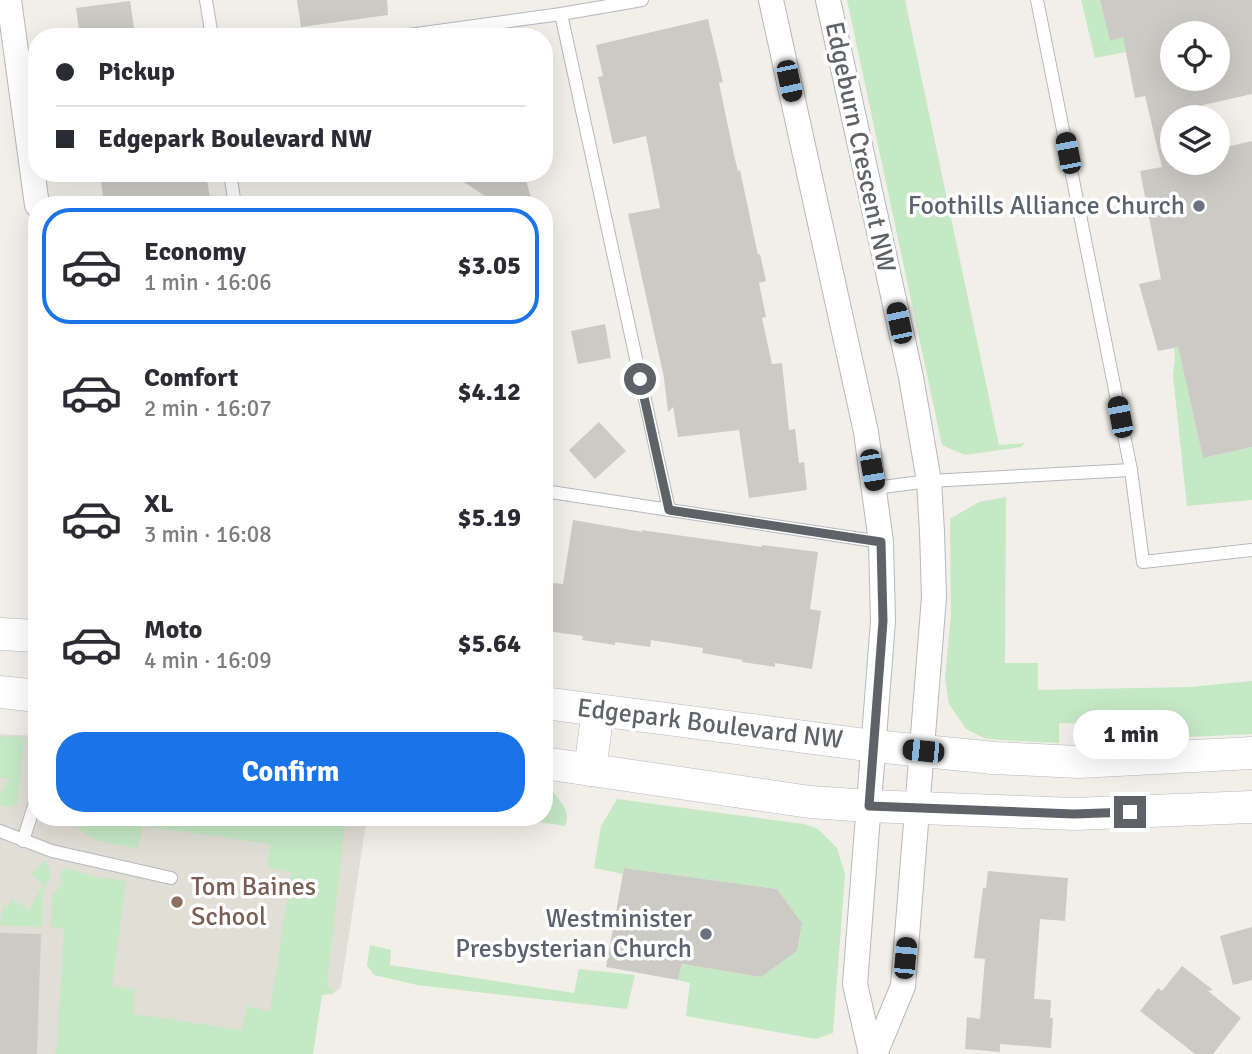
<!DOCTYPE html>
<meta charset="utf-8">
<style>
:root{--surface:#fff;--page:#f2f2f3;--text:#2b2b33;--muted:#7c7c81;--line:#e1e1e2;--accent:#1a73e8}
body{margin:0;font-family:Signika,sans-serif;background:var(--page);color:var(--text);height:100vh;display:flex;flex-direction:column;font-size:26px;white-space:nowrap}
*{box-sizing:border-box;margin:0}
p{font-size:23px;color:var(--muted)}
.icon{flex:none;width:38px;height:38px;fill:none;stroke:currentColor;stroke-width:2;stroke-linecap:round;stroke-linejoin:round}
.map{position:relative;flex:1;overflow:hidden}
.sheet{position:absolute;left:28px;top:196px;width:525px;height:630px;display:flex;flex-direction:column;background:var(--surface);border-radius:28px;box-shadow:0 7px 28px #0002}
.sheet>*{flex:none}
.banner{position:absolute;left:28px;top:28px;width:525px;height:154px;border-radius:28px;box-shadow:0 7px 28px #0002;display:grid;align-content:center;height:154px;padding:0 28px;background:var(--surface)}
.fabs{position:absolute;left:1160px;top:21px;display:grid;gap:14px}
.fabs a{display:grid;place-items:center;width:70px;height:70px;border-radius:50%;background:var(--surface);box-shadow:0 7px 28px #0002;font-size:35px}
.end{position:absolute;width:32px;height:32px;margin:-16px;border:9px solid #5f6368;background:#fff;box-shadow:0 0 0 4px #fff}
.from{border-radius:50%}
.bubble{position:absolute;height:49px;border-radius:24px;background:var(--surface);box-shadow:0 7px 28px #0002;font-size:23px;font-weight:700;line-height:49px;text-align:center}
.car{position:absolute;width:21px;height:42px;margin:-21px -10px;border-radius:9px;box-shadow:0 0 5px 2px #0007;background:linear-gradient(#222 24%,#8ab4d8 0 40%,#222 0 76%,#8ab4d8 0 86%,#222 0)}
.banner b{display:flex;align-items:center;gap:24px;height:66px;font-size:26px}
.banner b+b{border-top:2px solid var(--line)}
.banner i{width:18px;height:18px;background:var(--text)}
ul{padding:12px 0 0;list-style:none}
li{display:flex;align-items:center;gap:21px;height:116px;margin:0 14px 10px;padding:0 14px;border:4px solid transparent;border-radius:28px}
li div{flex:1}
li b{display:block;font-size:26px}
li em{font-style:normal;font-weight:700}
li.active{border-color:var(--accent)}
li>.icon{width:63px;height:63px;stroke-width:1.5}
.primary-button{display:flex;gap:14px;margin-top:auto;padding:14px 28px}
.primary-button a{flex:1;height:80px;border-radius:28px;background:var(--accent);color:#fff;font-size:28px;font-weight:700;line-height:80px;text-align:center}
.map>svg:first-child{display:block}
</style>
<div class="map">
<svg width="1252" height="1054" viewBox="0 0 1252 1054">
<rect width="100%" height="100%" fill="#f1efe8"/>
<path fill="#e1ded6" d="M0,734L37,736V817H367L341,987L334,993L322,995L311,1054H0Z"/>
<g fill="#c5e8c5">
<path d="M847,0H905L999,445L1025,443L1021,447L965,455L942,445Z"/>
<path d="M1081,0H1100L1110,40L1123,37L1126,52L1095,58Z"/>
<path d="M1178,347L1203,458L1252,447V500L1187,506L1173,376L1175,357L1174,348Z"/>
<path d="M1006,497L1005,663H1038V690L1190,687L1252,681V734L1101,741V724L1059,723V743L986,739L966,729L949,704L945,678L951,614L950,519L979,502Z"/>
<path d="M0,736L25,737L17,804L9,807L0,805V795L9,779L0,778Z"/>
<path d="M544,788L552,789C559,803 572,809 565,826L508,817H544Z"/>
<path d="M617,799L804,824L818,829L837,848L845,874L833,1033L816,1039L686,1016L690,983L678,980L682,964L760,977L797,951L802,923L777,889L624,868L623,874L594,868L601,826Z"/>
<path d="M70,817H346L327,984L334,993L322,995L313,1054H54L57,1049L64,929L51,927L52,896L62,884L60,873L66,868L92,876L126,881L112,986L135,990L133,1014L242,1030L246,1006L270,1011L291,872L267,867L270,844L143,826L138,848C112,844 85,843 70,817Z"/>
<path d="M47,859L51,879L43,891L42,927L0,925L3,906H7L12,899L29,910L43,885L30,874Z"/>
<path d="M370,945L391,950L390,965L574,993L579,969L635,975L627,1009L417,985L374,975L367,965Z"/>
</g>
<g fill="#cccac5" fill-rule="evenodd">
<path d="M297,0H387L388,15L301,27Z"/>
<path d="M1100,0H1252V94L1203,105L1206,117H1172V163H1218V149L1252,141V447L1203,458L1178,347L1158,351L1139,284L1161,279L1140,171L1162,167L1145,96L1135,98L1123,37L1110,41ZM1172,33H1218V79H1172Z"/>
<path d="M130,1L134,28L120,30L121,37H80L76,8Z"/>
<path d="M708,19L723,82L719,83L734,155L738,171L740,170L758,255L760,254L766,281L759,283L766,317L762,318L772,364L782,363L789,430L795,429L799,463L804,462L807,490L749,498L739,430L678,437L673,407L668,412L664,378L628,214L660,208L646,136L613,144L598,77L603,76L596,45Z"/>
<path d="M100,173H206L211,205H104Z"/>
<path d="M450,173H524L533,205H499Z"/>
<path d="M605,324L611,358L578,364L571,331Z"/>
<path d="M599,422L626,451L595,479L569,450Z"/>
<path d="M573,520L643,532L641,530L762,547V545L818,552L810,609L821,611L812,669L775,663V667L742,662L743,660L702,653L703,648L651,640L650,647L615,642V645L582,640L583,636L547,631L553,583L563,584Z"/>
<path d="M624,868L777,889L802,923L797,951L761,977L682,964L678,980L606,967Z"/>
<path d="M988,871L1068,878L1065,921L1040,919L1034,999L1051,1000L1050,1018H1053L1051,1048L1000,1044V1052L965,1049L967,1017L980,1019L985,959L974,958L983,888H986Z"/>
<path d="M1252,927V980L1233,985L1220,936Z"/>
<path d="M0,933L41,934L37,1054H0Z"/>
<path d="M1182,966L1213,990L1208,991L1241,1018L1213,1054H1195L1140,1011L1158,988L1162,991Z"/>
</g>
<g fill="none" stroke-linecap="round" stroke-linejoin="round">
<defs>
<g id="service">
<path d="M206,0L212,37"/>
<path d="M1037,0L1131,470L1143,562L1252,550"/>
<path d="M561,14L669,510"/>
<path d="M394,37L561,14L642,0"/>
<path d="M230,173L235,205"/>
<path d="M875,488L929,481L1131,470"/>
<path d="M544,491L881,542"/>
<path d="M0,831L52,851L171,878"/>
<path d="M23,841L37,796"/>
</g>
<g id="minor">
<path d="M9,0L37,205"/>
<path d="M771,0L866,432L881,542L883,621L855,984L871,1054"/>
<path d="M828,0L911,377L929,481L932,532L934,597L903,986L875,1054"/>
</g>
<g id="tertiary">
<path d="M0,634L37,636"/>
<path d="M0,692L37,696"/>
<path d="M544,703L874,746L994,758L1079,762L1252,753"/>
<path d="M544,763L810,802L869,806L1074,814L1252,807"/>
<path d="M590,770L598,710"/>
</g>
</defs>
<use href="#service" stroke="#b5b8bc" stroke-width="14"/>
<use href="#minor" stroke="#b5b8bc" stroke-width="26"/>
<use href="#tertiary" stroke="#b5b8bc" stroke-width="33"/>
<use href="#service" stroke="#fff" stroke-width="12"/>
<use href="#minor" stroke="#fff" stroke-width="24"/>
<use href="#tertiary" stroke="#fff" stroke-width="32"/>
</g>
<g fill="none" stroke-linecap="round" stroke-linejoin="round">
<path stroke="#5f6368" stroke-width="9" d="M640,379L669,510L881,542L883,621L869,806L1074,814L1130,812"/>
</g>
<g fill="#6b7280" stroke="#fff" stroke-width="2.5">
<circle cx="1199" cy="206" r="7"/>
<circle cx="706" cy="934" r="7"/>
</g>
<circle fill="#8d6e63" stroke="#fff" stroke-width="2.5" cx="177" cy="902" r="7"/>
<g text-anchor="middle" dominant-baseline="central" stroke-width="7" stroke-linejoin="round" paint-order="stroke">
<g font-size="26" fill="#5f6368" stroke="#fff">
<text transform="translate(860 147) rotate(78)">Edgeburn Crescent NW</text>
<text transform="translate(710 724) rotate(7)">Edgepark Boulevard NW</text>
</g>
<g font-size="26" fill="#5b616d" stroke="#fff" text-anchor="end">
<text x="1185" y="206">Foothills Alliance Church</text>
<text x="692" y="919">Westminister<tspan x="692" dy="30">Presbysterian Church</tspan></text>
</g>
<g font-size="26" fill="#785e54" stroke="#fff" text-anchor="start">
<text x="191" y="887">Tom Baines<tspan x="191" dy="30">School</tspan></text>
</g>
</g>
</svg>
<div class="fabs">
<a><svg class="icon" aria-label="locate" viewBox="0 0 24 24"><circle cx="12" cy="12" r="6"/><path d="M12 2v4M12 18v4M2 12h4M18 12h4"/></svg></a>
<a><svg class="icon" aria-label="layers" viewBox="0 0 24 24"><path d="M12 4l9 5-9 5-9-5zM3 14l9 5 9-5"/></svg></a>
</div>
<i class="end from" style="left:640px;top:379px"></i>
<i class="end" style="left:1130px;top:812px"></i>
<div class="bubble" style="left:1073px;top:710px;width:116px">1 min</div>
<i class="car" style="left:789px;top:81px;rotate:168deg"></i>
<i class="car" style="left:1068px;top:153px;rotate:349deg"></i>
<i class="car" style="left:899px;top:323px;rotate:348deg"></i>
<i class="car" style="left:1120px;top:417px;rotate:349deg"></i>
<i class="car" style="left:872px;top:470px;rotate:170deg"></i>
<i class="car" style="left:923px;top:751px;rotate:276deg"></i>
<i class="car" style="left:905px;top:958px;rotate:5deg"></i>
<div class="banner">
<b><i class="from"></i>Pickup</b>
<b><i></i>Edgepark Boulevard NW</b>
</div>
<section class="sheet">
<ul>
<li class="active"><svg class="icon" aria-label="car" viewBox="0 0 24 24"><path d="M5 17H2v-5l4-1 3-4h7l3 4 3 1v5h-3M9 17h6M6 11h13"/><circle cx="7" cy="17" r="2"/><circle cx="17" cy="17" r="2"/></svg><div><b>Economy</b><p>1 min · 16:06</p></div><em>$3.05</em></li>
<li><svg class="icon" aria-label="car" viewBox="0 0 24 24"><path d="M5 17H2v-5l4-1 3-4h7l3 4 3 1v5h-3M9 17h6M6 11h13"/><circle cx="7" cy="17" r="2"/><circle cx="17" cy="17" r="2"/></svg><div><b>Comfort</b><p>2 min · 16:07</p></div><em>$4.12</em></li>
<li><svg class="icon" aria-label="car" viewBox="0 0 24 24"><path d="M5 17H2v-5l4-1 3-4h7l3 4 3 1v5h-3M9 17h6M6 11h13"/><circle cx="7" cy="17" r="2"/><circle cx="17" cy="17" r="2"/></svg><div><b>XL</b><p>3 min · 16:08</p></div><em>$5.19</em></li>
<li><svg class="icon" aria-label="car" viewBox="0 0 24 24"><path d="M5 17H2v-5l4-1 3-4h7l3 4 3 1v5h-3M9 17h6M6 11h13"/><circle cx="7" cy="17" r="2"/><circle cx="17" cy="17" r="2"/></svg><div><b>Moto</b><p>4 min · 16:09</p></div><em>$5.64</em></li>
</ul>
<div class="primary-button"><a>Confirm</a></div>
</section>
</div>
